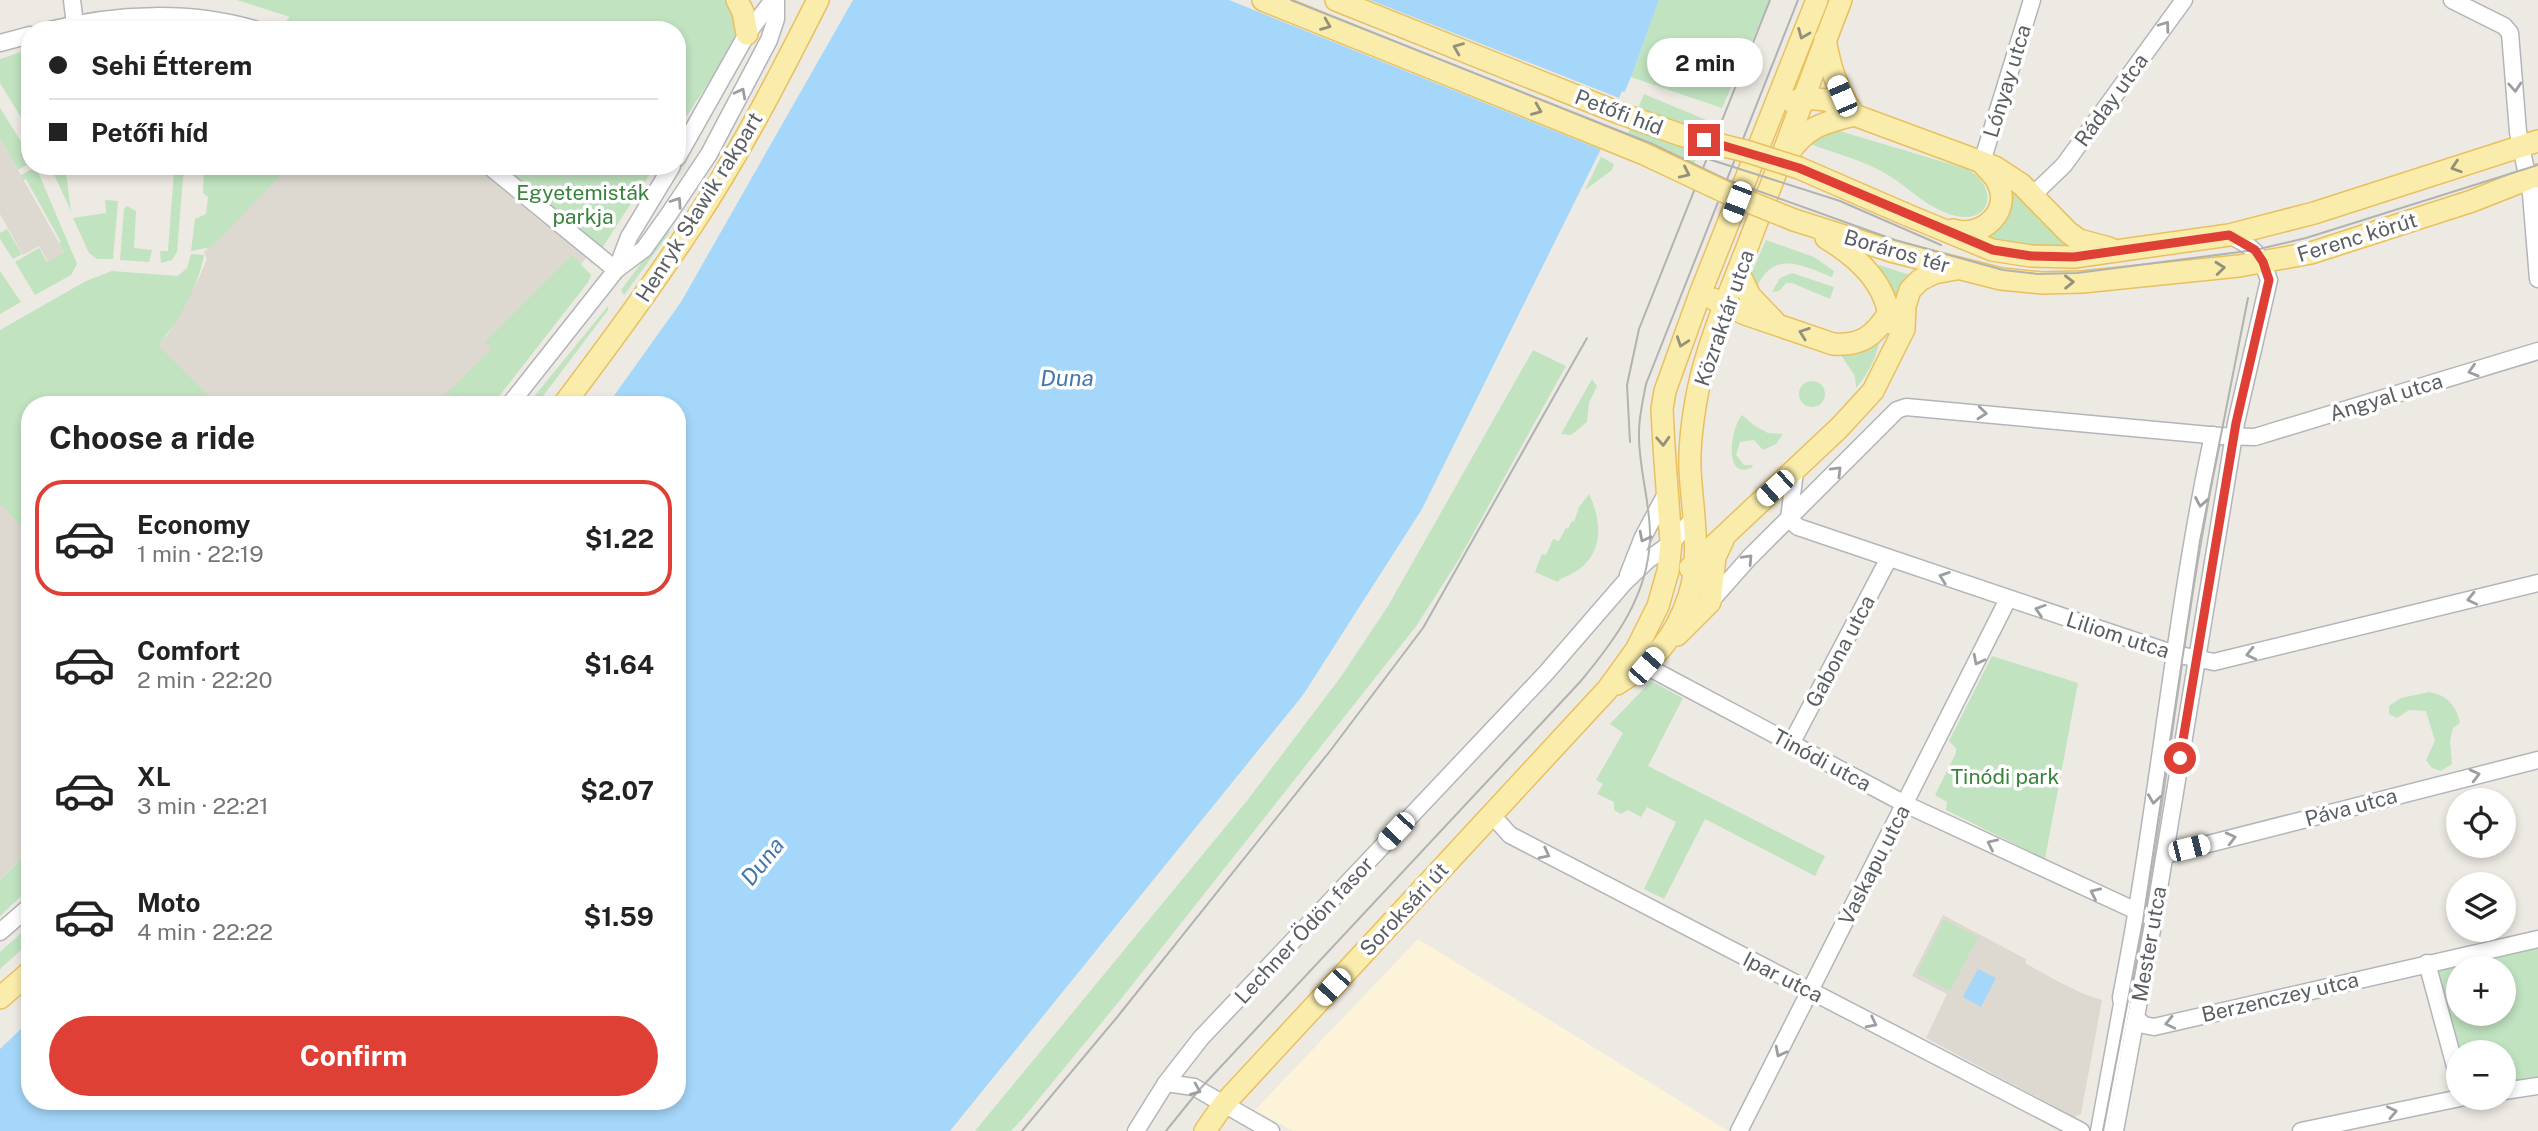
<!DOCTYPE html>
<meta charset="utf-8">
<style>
:root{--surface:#fff;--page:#f6f6f6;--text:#222;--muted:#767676;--line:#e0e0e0;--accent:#df4036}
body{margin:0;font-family:"Public Sans",sans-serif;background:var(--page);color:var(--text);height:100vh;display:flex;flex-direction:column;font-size:26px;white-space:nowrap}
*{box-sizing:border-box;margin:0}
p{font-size:23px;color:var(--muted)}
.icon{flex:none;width:38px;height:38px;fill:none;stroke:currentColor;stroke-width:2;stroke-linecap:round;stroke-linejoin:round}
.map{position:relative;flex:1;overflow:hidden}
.panel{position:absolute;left:21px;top:396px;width:665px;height:714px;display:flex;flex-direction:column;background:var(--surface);border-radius:28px;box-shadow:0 4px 10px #0003}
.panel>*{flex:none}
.banner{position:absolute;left:21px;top:21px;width:665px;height:154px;border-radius:28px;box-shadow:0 4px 10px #0003;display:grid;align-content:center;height:154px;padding:0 28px;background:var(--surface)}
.buttons{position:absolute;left:2446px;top:788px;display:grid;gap:14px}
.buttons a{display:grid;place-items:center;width:70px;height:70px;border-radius:50%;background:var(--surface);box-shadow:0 4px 10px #0003;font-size:35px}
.end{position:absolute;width:32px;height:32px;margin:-16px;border:9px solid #df4036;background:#fff;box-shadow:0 0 0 4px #fff}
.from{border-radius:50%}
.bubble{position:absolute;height:49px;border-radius:24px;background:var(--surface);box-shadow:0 4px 10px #0003;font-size:23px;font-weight:700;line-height:49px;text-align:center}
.car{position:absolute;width:21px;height:42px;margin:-21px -10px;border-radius:9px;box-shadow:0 0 5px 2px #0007;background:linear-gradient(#fff 24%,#345 0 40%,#fff 0 76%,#345 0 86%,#fff 0)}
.banner b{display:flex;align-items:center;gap:24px;height:66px;font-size:26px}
.banner b+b{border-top:2px solid var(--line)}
.banner i{width:18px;height:18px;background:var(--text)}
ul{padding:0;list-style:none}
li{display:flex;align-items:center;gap:21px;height:116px;margin:0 14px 10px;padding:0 14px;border:4px solid transparent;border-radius:28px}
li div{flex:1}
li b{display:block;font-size:26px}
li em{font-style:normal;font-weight:700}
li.on{border-color:var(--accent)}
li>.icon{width:63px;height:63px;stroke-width:1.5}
h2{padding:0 28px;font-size:32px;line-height:84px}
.action{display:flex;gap:14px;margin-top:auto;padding:14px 28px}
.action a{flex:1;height:80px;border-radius:42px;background:var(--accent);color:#fff;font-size:28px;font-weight:700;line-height:80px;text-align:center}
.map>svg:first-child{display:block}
</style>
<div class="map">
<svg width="2538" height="1131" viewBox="0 0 2538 1131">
<rect width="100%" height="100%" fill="#edeae3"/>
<path fill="#fcf3d9" d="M1418,939L1548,1019L1728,1131H1293L1255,1110Z"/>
<g fill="#ddd9d1">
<path d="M0,138L64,252L48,262L39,246L23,255L0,214Z"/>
<path d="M290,166H474L579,249L586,258L471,404H100L168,334L199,278L207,259L204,252Z"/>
<path d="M30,476V850L0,880V505Z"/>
<path d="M1943,915L2026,959L2025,963L2059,982L2084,994L2102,1000L2081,1114L2074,1117L1926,1038L1947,994L1912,976Z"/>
</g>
<g fill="#c1e3c0" fill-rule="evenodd">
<path d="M237,0H728L739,26L735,42L677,131V30H276L290,17Z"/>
<path d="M1659,0H1770L1722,108L1631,77Z"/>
<path d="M21,52L30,132L0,83V59Z"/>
<path d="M1644,94L1711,122L1686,183L1619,155Z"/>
<path d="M0,108L30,156V163L18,170L0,138Z"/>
<path d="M1836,130L1967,169C2000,187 1991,224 1956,216C1928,209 1911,189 1888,175C1866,161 1833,153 1808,143L1823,134Z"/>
<path d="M1601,157L1614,164L1612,170L1585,190Z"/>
<path d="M65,166L71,211L51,168Z"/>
<path d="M184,166L177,252L172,260L161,263L160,251H168L174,171Z"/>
<path d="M204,166H290L211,247L191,251L195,219L206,214L208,197L203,193Z"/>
<path d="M474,166H655L592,264L579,249Z"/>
<path d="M36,167L77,264L71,275L35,295L15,262L39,248L47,262L64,252L59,243L61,242L26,179L23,180L21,175Z"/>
<path d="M2008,179L2077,248L1992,244L1988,233C2015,218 2012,207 2008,179Z"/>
<path d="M105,200L118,201L113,259H97L89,253L73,218L106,213Z"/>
<path d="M127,206L136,211L134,248L152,250L149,262L120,260L124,209Z"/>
<path d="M7,229L22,254L13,259L0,239V233Z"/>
<path d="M667,229L670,232L624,295L621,290Z"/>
<path d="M1766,240L1814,257L1834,271L1832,277C1803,266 1774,249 1757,287L1751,284L1752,272Z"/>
<path d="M191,254L204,255C198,287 179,321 158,345L217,404H30V535L2,505H0V330L86,281L112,271L178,276L187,268Z"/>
<path d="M572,255L591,275L589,281L493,404H435L492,349L485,342Z"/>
<path d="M1879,265L1916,277L1900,313L1893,293L1877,267Z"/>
<path d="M0,271L21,302L0,314Z"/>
<path d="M1792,273L1834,287L1830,299L1792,283H1786L1779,291L1772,292L1780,278Z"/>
<path d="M608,306V310L537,404H528Z"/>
<path d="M1881,335C1877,356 1870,371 1856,388L1855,376L1841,355L1842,351Z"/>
<path d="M1533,350L1566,366L1459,559L1417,625L1121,999L1024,1117L1011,1131H975L1246,802L1340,678L1388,606Z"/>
<path d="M1592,379L1597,386L1589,403L1587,422L1571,435L1561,434Z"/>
<circle cx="1812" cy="394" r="13"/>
<path d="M1742,415L1755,426L1768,433L1783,434L1776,444L1763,450L1754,440L1740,442L1736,455L1744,465H1752L1753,467C1722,482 1731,427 1742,415Z"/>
<path d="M1589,494C1606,530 1601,565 1560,579L1558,582L1535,572L1542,554L1546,555L1553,539L1559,541L1566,528L1568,529L1572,521L1574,522L1579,507Z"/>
<path d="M1992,656L2078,683L2045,859L1946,810L1947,802L1935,795L1956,753V748L1949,741Z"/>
<path d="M1651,681L1683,698L1648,766L1825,856L1815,876L1705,819L1664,899L1644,889L1676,822L1647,807L1641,817L1628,810L1621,814L1614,810V802L1597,794L1603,784L1596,780L1623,733L1610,724Z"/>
<path d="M2429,692C2447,695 2456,705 2460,723L2453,728L2450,741L2452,764L2441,771L2432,768L2426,760L2435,741L2426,711L2409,710L2397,718L2389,714V706L2401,698Z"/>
<path d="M30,850V888L0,916V880Z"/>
<path d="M1944,920L1978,937L1950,991L1917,973Z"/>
<path d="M30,925V942L0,969V952Z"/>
<path d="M2538,939V1086L2504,1091V1052H2459L2427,963ZM2459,968H2504V1013H2459Z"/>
</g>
<g fill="#a5d7fa">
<path d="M853,0H1659L1631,77L1599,153L1422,509L1303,695L950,1131H0V1049L30,1020V1101H677V404H608L681,302Z"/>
<path d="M1978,969L1996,978L1981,1007L1963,997Z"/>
</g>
<path fill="#edeae3" d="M1229,0H1370L1619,98L1622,91L1628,94L1601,156L1602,150Z"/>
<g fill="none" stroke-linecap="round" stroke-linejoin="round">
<defs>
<g id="minor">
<path d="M72,0L75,24"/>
<path d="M2452,0L2504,26L2510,33L2518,132L2531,194L2538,279"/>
<path d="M50,30C115,13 192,10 257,30"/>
<path d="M0,43L30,35"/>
<path d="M677,158L747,34L773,0"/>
<path d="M1982,162L2032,0"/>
<path d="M489,166L616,270"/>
<path d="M2033,195L2064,165L2184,0"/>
<path d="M617,268L629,237L672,166"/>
<path d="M510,404L616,270L644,249L669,214L709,154L769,40L776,19V0"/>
<path d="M1789,519L1798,527L2088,625L2175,654L2214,662L2538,583"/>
<path d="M1789,519L1795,471"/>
<path d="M1628,575L1643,537L1667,492"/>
<path d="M1710,602L1749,558L1897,410L1906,407L2220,436L2255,437L2538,351"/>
<path d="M1646,666L1905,804L2145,915"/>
<path d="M1791,744L1889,558"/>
<path d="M1491,814L1510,835L2081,1131"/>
<path d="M2165,855L2538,760"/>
<path d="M0,932L30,906"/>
<path d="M2427,963L2459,1081"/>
<path d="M2136,1018L2144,1025L2154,1027L2538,939"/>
<path d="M1166,1083L1194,1087L1271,1131"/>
<path d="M2504,1091L2538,1086"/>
<path d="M1136,1131L1166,1083L1201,1038L1546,673L1624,583L1648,560L1671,543L1695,517"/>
<path d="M1739,1131L2008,599"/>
<path d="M2099,1131L2122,1004L2121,997C2158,811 2173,621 2213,435"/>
<path d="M2115,1131L2154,919L2236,423L2269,280C2260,253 2254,247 2229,235"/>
<path d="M2301,1131L2465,1097"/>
</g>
<g id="major">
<path d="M737,0L743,12L747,34"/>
<path d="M1263,0L1642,153"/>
<path d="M1336,0L1619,113L1681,135"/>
<path d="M1825,39C1830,67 1837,90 1853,113"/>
<path d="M1792,102L1803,98L1827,100L1854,115L1995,167L2021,184L2068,232L2079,240L2109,248"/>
<path d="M1788,154C1807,126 1823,123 1854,115"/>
<path d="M1905,214L1992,250L2031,256L2074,257L2229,235L2314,213L2538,141"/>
<path d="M1794,220L1891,251L2001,279L2042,283L2082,282L2239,266L2311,253L2472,201L2538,175"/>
<path d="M1953,230C1982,239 2013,211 1997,181C1994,175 1987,169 1983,164"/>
<path d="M1826,238C1859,258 1887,284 1890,323"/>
<path d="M1738,271L1750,296L1774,321"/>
<path d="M1713,299L1745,314L1833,344C1861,346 1875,336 1889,312"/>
<path d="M564,404C608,346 651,288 691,227C739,155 779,77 818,0"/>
<path d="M1690,568L1839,428L1873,391L1904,329L1905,306L1910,290L1920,280L1934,273L1956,269"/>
<path d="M1677,635L1710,602L1715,557L1723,540"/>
<path d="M1617,684C1654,661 1675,639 1689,596C1702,556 1692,510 1690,469C1689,442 1693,416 1698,390C1709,336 1737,276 1756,224C1785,150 1812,74 1841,0"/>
<path d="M0,998L30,972"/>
<path d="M1205,1131L1223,1105L1607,690L1636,650L1658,606L1668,571L1671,543L1664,447L1662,409L1665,391L1700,294L1817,0"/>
</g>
</defs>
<use href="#minor" stroke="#b3b5b9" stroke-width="19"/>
<use href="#major" stroke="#e9c05f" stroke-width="24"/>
<use href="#minor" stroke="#fff" stroke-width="16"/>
<use href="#major" stroke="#faecaa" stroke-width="21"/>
<g stroke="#b1b2b2" stroke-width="2">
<path d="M1291,0L1650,143L1725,179L1895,240L2003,270L2038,274L2077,273L2255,250L2306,238L2538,165"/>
<path d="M1699,156L1840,201L1941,245"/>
<path d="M1630,442L1627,385L1639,329L1770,0"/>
<path d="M1022,1131L1118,1016L1330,751L1423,628L1587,338"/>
<path d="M1166,1131L1199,1090L1580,682C1615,640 1648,596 1650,539C1651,503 1638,468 1639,432C1639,416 1643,400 1646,384L1798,0"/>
<path d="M2103,1131L2143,921L2200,541L2248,298"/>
</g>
<defs>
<g id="major-bridge">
<path d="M1681,135L1749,152L1799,168L1905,214"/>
<path d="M1642,153L1727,193L1794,220"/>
</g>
</defs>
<use href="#major-bridge" stroke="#e9c05f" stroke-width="24" stroke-linecap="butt"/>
<use href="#major-bridge" stroke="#faecaa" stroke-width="21"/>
</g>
<defs><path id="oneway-chevron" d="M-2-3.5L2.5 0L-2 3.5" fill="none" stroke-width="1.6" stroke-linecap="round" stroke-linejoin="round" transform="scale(1.75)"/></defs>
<g stroke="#93907b">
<use href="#oneway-chevron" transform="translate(1326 25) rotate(22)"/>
<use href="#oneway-chevron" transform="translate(1803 34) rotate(112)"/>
<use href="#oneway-chevron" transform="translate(1458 48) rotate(-158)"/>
<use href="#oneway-chevron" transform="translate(1537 110) rotate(22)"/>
<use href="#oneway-chevron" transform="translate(2456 167) rotate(162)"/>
<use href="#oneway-chevron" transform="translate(1685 173) rotate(25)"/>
<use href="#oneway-chevron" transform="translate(2220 268) rotate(-6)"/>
<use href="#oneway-chevron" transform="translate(2069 282) rotate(-1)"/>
<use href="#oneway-chevron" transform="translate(1804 333) rotate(-160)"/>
<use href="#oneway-chevron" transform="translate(1682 342) rotate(109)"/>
<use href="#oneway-chevron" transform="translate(1663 441) rotate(87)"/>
</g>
<g stroke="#9d9ea1">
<use href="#oneway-chevron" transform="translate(2165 26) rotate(-54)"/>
<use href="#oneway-chevron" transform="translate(2515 87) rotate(86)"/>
<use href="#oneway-chevron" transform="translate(741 93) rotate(-62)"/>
<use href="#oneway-chevron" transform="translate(677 202) rotate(-56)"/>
<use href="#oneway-chevron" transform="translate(2473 371) rotate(163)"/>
<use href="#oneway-chevron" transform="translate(1982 413) rotate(6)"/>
<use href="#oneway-chevron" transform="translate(1837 471) rotate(-45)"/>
<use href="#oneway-chevron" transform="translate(2201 502) rotate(100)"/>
<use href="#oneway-chevron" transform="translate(1644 537) rotate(117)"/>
<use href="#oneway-chevron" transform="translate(1748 559) rotate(-47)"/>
<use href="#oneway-chevron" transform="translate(1944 577) rotate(-161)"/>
<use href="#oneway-chevron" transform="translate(2472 599) rotate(167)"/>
<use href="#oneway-chevron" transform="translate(2040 610) rotate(-162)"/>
<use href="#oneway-chevron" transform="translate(2251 654) rotate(167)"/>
<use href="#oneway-chevron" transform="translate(1978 660) rotate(117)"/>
<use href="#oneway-chevron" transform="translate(2475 775) rotate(-14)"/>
<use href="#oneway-chevron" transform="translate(2154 799) rotate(98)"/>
<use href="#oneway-chevron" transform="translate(2231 838) rotate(-14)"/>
<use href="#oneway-chevron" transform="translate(1992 844) rotate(-155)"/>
<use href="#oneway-chevron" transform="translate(1545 854) rotate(27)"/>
<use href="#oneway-chevron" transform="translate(2095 893) rotate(-155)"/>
<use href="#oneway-chevron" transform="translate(1872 1023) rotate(27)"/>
<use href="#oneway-chevron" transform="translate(2170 1023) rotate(167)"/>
<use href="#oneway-chevron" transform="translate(1780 1052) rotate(117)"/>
<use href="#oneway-chevron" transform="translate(1196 1090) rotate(22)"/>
<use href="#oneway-chevron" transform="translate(2392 1112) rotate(-12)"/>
</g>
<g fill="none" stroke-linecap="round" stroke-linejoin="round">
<path stroke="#df4036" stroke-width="9" d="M1704,140L1799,168L1993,250L2031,256L2074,257L2229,235L2255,250L2263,262L2269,280L2236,423L2180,758"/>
</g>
<g text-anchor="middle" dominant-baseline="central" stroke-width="7" stroke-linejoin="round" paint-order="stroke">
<g font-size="21" fill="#5b5e62" stroke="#fff">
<text transform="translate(2007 81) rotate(-73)">Lónyay utca</text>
<text transform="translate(2111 100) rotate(-54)">Ráday utca</text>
<text transform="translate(1619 112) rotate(21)">Petőfi híd</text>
<text transform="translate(699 207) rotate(-58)">Henryk Sławik rakpart</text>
<text transform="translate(2357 237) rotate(-17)">Ferenc körút</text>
<text transform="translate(1897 251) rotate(16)">Boráros tér</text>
<text transform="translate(1724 318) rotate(-71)">Közraktár utca</text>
<text transform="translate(2386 397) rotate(-17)">Angyal utca</text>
<text transform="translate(2118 635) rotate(18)">Liliom utca</text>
<text transform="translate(1840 651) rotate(-62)">Gabona utca</text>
<text transform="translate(1822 760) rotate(28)">Tinódi utca</text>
<text transform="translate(2351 807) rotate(-15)">Páva utca</text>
<text transform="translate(1874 865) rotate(-63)">Vaskapu utca</text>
<text transform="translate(1404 909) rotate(-47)">Soroksári út</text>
<text transform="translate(1304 930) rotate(-47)">Lechner Ödön fasor</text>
<text transform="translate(2149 944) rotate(-80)">Mester utca</text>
<text transform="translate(1783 977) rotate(27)">Ipar utca</text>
<text transform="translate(2280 997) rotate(-13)">Berzenczey utca</text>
</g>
<g font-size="21" fill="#3a833c" stroke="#fff">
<text x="583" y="192">Egyetemisták<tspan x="583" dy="24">parkja</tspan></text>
<text x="2005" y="776">Tinódi park</text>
</g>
<g font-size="23" font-style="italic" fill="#4478ab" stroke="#fff">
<text x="1067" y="377">Duna</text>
<text transform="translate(762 861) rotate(-51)">Duna</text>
</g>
</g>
</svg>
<div class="buttons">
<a><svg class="icon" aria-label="locate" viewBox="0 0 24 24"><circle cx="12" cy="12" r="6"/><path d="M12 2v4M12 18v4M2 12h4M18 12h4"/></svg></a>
<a><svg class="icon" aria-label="layers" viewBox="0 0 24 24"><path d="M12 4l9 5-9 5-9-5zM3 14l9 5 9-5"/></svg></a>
<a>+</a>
<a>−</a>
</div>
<i class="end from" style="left:2180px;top:758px"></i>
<i class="end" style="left:1704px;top:140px"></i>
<div class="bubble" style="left:1647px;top:38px;width:116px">2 min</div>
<i class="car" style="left:1842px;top:96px;rotate:337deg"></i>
<i class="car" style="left:1737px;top:202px;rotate:201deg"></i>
<i class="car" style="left:1775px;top:488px;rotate:228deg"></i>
<i class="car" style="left:1646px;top:666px;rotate:41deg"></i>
<i class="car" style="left:1396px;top:831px;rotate:223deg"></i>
<i class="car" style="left:2189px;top:848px;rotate:76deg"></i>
<i class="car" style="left:1332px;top:987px;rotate:223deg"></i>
<div class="banner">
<b><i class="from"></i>Sehi Étterem</b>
<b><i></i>Petőfi híd</b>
</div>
<section class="panel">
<h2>Choose a ride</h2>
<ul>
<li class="on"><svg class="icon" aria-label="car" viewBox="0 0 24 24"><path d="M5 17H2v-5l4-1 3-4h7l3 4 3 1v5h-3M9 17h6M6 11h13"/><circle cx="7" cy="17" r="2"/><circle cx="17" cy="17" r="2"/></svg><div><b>Economy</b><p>1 min · 22:19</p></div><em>$1.22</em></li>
<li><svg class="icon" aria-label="car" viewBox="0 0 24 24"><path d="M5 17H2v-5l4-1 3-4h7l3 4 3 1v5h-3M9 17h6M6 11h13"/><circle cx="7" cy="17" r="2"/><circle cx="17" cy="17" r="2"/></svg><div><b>Comfort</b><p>2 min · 22:20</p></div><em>$1.64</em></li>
<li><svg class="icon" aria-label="car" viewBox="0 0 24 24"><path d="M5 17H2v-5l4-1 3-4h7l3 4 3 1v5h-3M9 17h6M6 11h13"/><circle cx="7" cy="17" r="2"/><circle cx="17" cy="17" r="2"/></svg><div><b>XL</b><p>3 min · 22:21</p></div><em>$2.07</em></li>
<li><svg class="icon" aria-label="car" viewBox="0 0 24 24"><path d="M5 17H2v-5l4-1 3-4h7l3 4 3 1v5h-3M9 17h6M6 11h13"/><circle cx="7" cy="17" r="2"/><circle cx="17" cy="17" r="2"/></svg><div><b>Moto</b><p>4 min · 22:22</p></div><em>$1.59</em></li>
</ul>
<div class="action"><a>Confirm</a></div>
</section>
</div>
